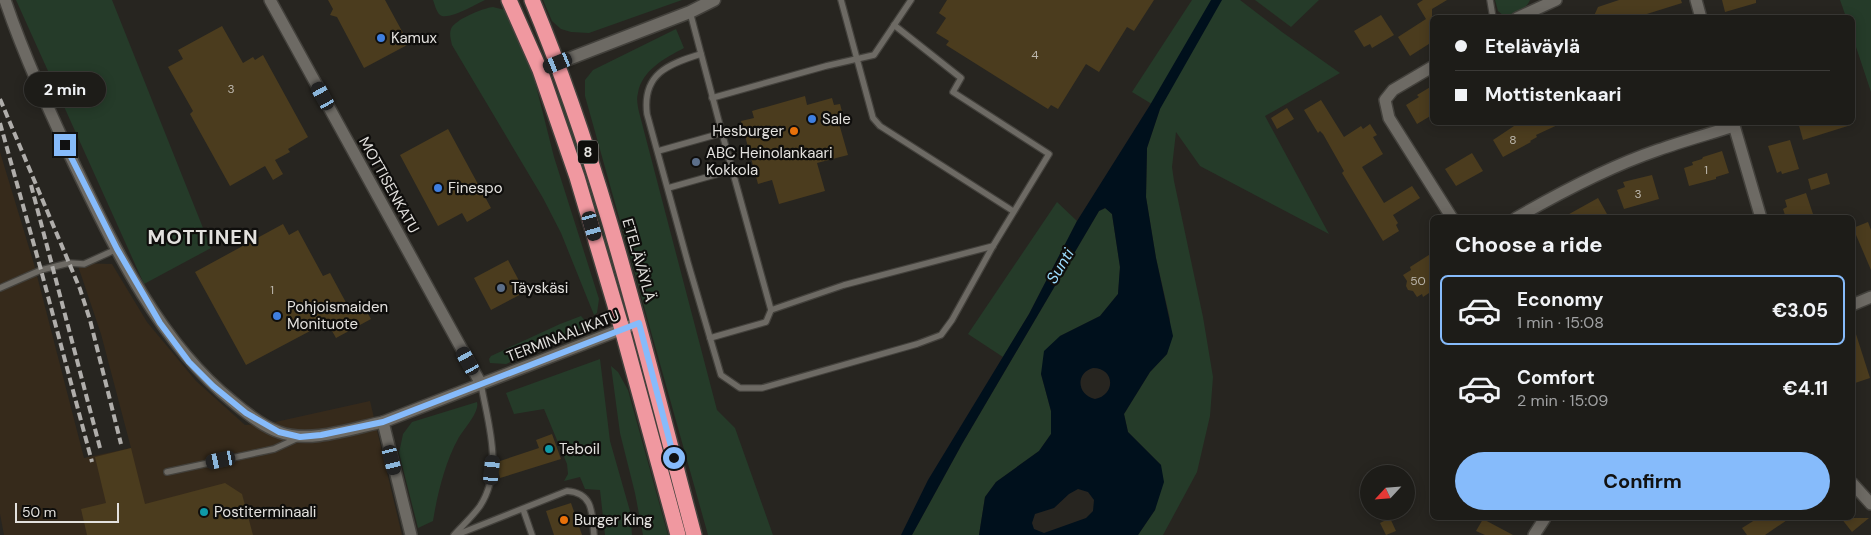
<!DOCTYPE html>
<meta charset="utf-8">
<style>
:root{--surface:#1d1c18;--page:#252521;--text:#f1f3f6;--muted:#a0a1a2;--line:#3b3a37;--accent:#86bbfb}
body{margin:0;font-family:"DM Sans",sans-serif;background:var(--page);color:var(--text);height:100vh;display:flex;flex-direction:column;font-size:19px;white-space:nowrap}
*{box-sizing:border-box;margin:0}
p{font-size:16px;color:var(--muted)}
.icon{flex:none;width:28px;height:28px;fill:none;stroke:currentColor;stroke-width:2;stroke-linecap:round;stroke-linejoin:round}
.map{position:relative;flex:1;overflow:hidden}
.side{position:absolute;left:1430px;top:215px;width:425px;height:305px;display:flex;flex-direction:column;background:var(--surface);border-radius:8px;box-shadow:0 2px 12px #0003,0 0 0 1px var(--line)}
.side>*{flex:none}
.guide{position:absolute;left:1430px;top:15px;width:425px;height:110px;border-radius:8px;box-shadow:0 2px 12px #0003,0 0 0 1px var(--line);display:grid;align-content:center;height:110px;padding:0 25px;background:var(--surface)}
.needle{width:32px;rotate:244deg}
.fabs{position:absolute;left:1360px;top:465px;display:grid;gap:10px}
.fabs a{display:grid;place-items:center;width:55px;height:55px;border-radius:50%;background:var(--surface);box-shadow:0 2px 12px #0003,0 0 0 1px var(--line);font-size:25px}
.scale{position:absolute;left:15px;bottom:12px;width:104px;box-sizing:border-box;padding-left:5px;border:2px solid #e3e1de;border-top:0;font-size:14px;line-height:18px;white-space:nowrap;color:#e3e1de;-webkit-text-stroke:4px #0f0e0c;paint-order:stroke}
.end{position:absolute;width:22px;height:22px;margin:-11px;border:6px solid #86bbfb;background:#111;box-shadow:0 0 0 2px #111}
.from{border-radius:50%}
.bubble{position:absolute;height:35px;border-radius:18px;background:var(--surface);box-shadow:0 2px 12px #0003,0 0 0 1px var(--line);font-size:16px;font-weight:700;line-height:35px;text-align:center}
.car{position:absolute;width:15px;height:30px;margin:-15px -8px;border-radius:6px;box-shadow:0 0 4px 1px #0007;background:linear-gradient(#222 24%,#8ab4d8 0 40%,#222 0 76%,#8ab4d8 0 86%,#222 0)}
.guide b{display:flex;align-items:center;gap:18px;height:48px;font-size:19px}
.guide b+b{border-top:1px solid var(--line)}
.guide i{width:12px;height:12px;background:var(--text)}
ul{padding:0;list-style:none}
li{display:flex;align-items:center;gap:15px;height:70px;margin:0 10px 8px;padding:0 15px;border:2px solid transparent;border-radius:8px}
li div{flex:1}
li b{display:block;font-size:19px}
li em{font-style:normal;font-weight:700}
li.active{border-color:var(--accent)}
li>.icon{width:45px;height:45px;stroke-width:1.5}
h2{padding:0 25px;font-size:22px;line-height:60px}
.primary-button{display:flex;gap:10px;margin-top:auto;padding:10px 25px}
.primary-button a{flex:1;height:58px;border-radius:30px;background:var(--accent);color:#111;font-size:20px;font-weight:700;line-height:58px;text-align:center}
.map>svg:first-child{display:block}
</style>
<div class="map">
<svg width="1871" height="535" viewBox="0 0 1871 535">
<rect width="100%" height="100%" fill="#272520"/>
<path fill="#362a1b" d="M0,152L34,264L84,458L131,448L101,334L77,263L112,264L147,322L196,381L245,425L271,423L370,401L402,535H4L0,514Z"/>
<g fill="#253b29">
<path d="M16,0H112L211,248L144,284Z"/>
<path d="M433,0H485C476,4 448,21 440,15C436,11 435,5 433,0Z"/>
<path d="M543,0H682L589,33L571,32L561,29L552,21Z"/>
<path d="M1192,0H1240L1282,32L1340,73L1265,116L1329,234L1200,166L1176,132L1172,167L1174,181L1203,317L1213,377L1210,416L1197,472L1163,535H1138L1155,510L1161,465L1128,432L1124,414L1150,372L1167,354L1170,319L1156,258L1146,197L1147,148L1160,109L1132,92Z"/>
<path d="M1255,0H1319L1291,27Z"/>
<path d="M1495,0H1530C1525,11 1515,13 1504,16L1498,11Z"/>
<path d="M1840,0H1871V92L1853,38L1852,18L1846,17Z"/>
<path d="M493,7L505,10L533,74L554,157L599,299L597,313L594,315L561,233L543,198L452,45C451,40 449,34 451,29C454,20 483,8 493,7Z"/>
<path d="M676,29L684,48C665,58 642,70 638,93C636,99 638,107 639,112L717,410L735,428L773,535H708L585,96V80L593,70Z"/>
<path d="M558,91H559L613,251L625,302L623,304L558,102Z"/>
<path d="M1057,202L1077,221L1029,314L1003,357L968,334Z"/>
<path d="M1106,208L1112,214L1120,267L1118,294L1100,316L1060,336L1041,374L1051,411V434L1039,451L996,482L985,497L979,535H912L962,444L1099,211Z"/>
<path d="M581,316L587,323L571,335L506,364L490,363L489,359L491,356L560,324Z"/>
<path d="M600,359L610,441L630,511L632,535H605L600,490L585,489L580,477L564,481L568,474L567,464L544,409L514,414L506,393Z"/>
<path d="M611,366L618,372L628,390L668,535H643L635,493L620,433Z"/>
<path d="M477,402C480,412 463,430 458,439C445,462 437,496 433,521L418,528L399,453L403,434L412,422Z"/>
</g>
<path fill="#00101c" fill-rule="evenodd" d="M1211,0H1222L1160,109L1147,148L1146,197L1156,258L1173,336L1167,354L1150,372L1124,414L1128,432L1161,465L1164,482L1155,510L1138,535H979L985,497L996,482L1039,451L1051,434V411L1041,374L1044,351L1060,336L1100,316L1118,294L1120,267L1112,214L1105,208L1099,211L962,444L912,535H901L928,480L1029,314L1077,221L1150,105ZM1093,368C1115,368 1116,395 1095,399C1077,395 1075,373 1093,368ZM1078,489L1088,492L1094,500L1093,511L1086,518L1044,533L1034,529L1032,523L1035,514L1054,508L1069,494Z"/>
<g fill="#4b3c1e">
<path d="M328,0H385L409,44L364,68L337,17L330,15L333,9Z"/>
<path d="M947,0H1154L1134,31L1127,27L1099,72L1086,64L1058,109L1051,105L1048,109L946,45L949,41L936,33L946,18L939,13Z"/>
<path d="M1423,0H1447L1432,9V42L1410,56L1398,37L1426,19L1417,4Z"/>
<path d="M1619,0H1681L1682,3L1634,18H1593L1598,7Z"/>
<path d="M1722,0H1756V3L1725,12Z"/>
<path d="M1381,15L1394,35L1372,48L1370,44L1364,47L1354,31Z"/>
<path d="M222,26L243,63L253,57L255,60L263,55L308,137L288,149L290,152L275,160L283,174L273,180L265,166L230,186L190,114L193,111L168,67L183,59L178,50Z"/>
<path d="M1432,86V115L1417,124L1406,105L1419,97L1417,95Z"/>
<path d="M805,96L807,105L832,98L834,105L840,104L844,119L838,120L848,155L817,163L825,191L779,204L772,180L758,184L741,121L754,118L752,111Z"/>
<path d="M1321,100L1344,137L1361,126L1363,129L1370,124L1377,135L1373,137L1383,154L1362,167L1384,203L1412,186L1420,198L1393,215L1398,223L1396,225L1399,231L1383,241L1342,173L1344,171L1323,134L1320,131L1318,133L1304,110Z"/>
<path d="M1287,108L1294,119L1277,129L1271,118Z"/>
<path d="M1520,122H1564L1536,135L1537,137L1530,141L1531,142L1503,157L1493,140Z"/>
<path d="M1798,122H1851V125L1803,140Z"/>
<path d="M448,129L491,208L467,222L462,213L438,226L400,155Z"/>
<path d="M1790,140L1799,169L1782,174L1781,171L1777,173L1768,146Z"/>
<path d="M1722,151L1729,173L1716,177V179L1689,186L1684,168L1693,165L1692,162L1702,159L1703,157Z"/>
<path d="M1472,153L1483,171L1456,186L1445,169Z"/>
<path d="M1827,173L1830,184L1811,190L1808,179Z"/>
<path d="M1652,175L1659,199L1624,209L1617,190L1625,187L1623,182Z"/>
<path d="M1806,193L1813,214L1809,215L1810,218H1786L1783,209L1787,207L1785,200Z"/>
<path d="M1598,198L1607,214L1601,218H1562Z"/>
<path d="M1868,222L1871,230V270L1853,228Z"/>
<path d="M283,224L289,235L298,230L323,276L330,273L350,310L362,303L371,319L336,338L327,322L246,365L195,272Z"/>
<path d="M1432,253V291L1423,297L1422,294L1417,297L1413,291L1408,290L1406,286L1407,281L1403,275L1411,270L1410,267Z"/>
<path d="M508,260L525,292L491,310L474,278Z"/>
<path d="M1852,331H1855L1870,378L1852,384Z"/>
<path d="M552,434L561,459L500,478L497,467V462L539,448L536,440Z"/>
<path d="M131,448L145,504L225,483L242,494L253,535H87L81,509L106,503L95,457Z"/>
<path d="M571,503L582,535H554L546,511Z"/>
<path d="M1390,518L1396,531L1386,535L1380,523Z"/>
<path d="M1758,518H1790L1765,535H1747L1742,528Z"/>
<path d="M1841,518H1869L1852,532Z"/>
<path d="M1483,519L1513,535H1485L1476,531Z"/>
</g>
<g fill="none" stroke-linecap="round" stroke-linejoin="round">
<defs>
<g id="lane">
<path d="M841,0L873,118L880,126L1013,211"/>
<path d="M1490,0L1493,18"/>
<path d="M690,12L722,133L771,310"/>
<path d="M701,54C668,64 642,74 647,114L688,263L721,375L740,388H762L917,344L941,335L952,320L993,246L1049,154L953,92L961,78L894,25"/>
<path d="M712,98L826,66L874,55L911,0"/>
<path d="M658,151L722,133"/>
<path d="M668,188L732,170"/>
<path d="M0,288L41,270L69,263L84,264L117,249"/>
<path d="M710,338L766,322L771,310L844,285L993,246"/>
<path d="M167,472L274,449L298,438"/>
<path d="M523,509L532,535"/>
<path d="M454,535C462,526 473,516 480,506C504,469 488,424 481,384"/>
<path d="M456,535L567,491C594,493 592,514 594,535"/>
</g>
<g id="street">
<path d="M5,0C24,56 49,110 74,164C114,247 159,342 232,401C246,413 262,426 279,432C309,444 353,428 383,422"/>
<path d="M270,0L481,384"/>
<path d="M1696,0L1701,18"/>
<path d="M1517,18L1556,0"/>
<path d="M1432,67L1393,90L1385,100L1389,118L1452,218"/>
<path d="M1733,122L1761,218"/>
<path d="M1516,218C1561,192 1608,167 1658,150C1683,141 1709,134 1734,126"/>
<path d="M1852,305L1871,297"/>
<path d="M1852,483L1871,504"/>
<path d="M411,535L383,422L630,326"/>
<path d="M1534,535L1545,518"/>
</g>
<path id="secondary" d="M540,70L690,12L714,0"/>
<g id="highway">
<path d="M509,0L540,70L577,177L622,329L678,535"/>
<path d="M532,0C604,173 646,355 694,535"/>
</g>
</defs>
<use href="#lane" stroke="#43413c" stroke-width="8"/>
<use href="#street" stroke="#43413c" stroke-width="14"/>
<use href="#secondary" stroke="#43413c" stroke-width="15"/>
<use href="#highway" stroke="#43413c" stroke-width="18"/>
<use href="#lane" stroke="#6d6a64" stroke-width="5.5"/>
<use href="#street" stroke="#6d6a64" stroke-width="11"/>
<use href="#secondary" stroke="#6d6a64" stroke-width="12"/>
<use href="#highway" stroke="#f098a0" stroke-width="15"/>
<g stroke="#b0aeab" stroke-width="4" stroke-dasharray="8 4" stroke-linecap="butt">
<path d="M0,99L80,289L90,320L121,444"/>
<path d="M0,123L41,270L92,462"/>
<path d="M31,185L100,448"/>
</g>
</g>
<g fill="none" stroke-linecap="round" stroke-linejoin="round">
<path stroke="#86bbfb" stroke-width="6" d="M65,145L117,249L160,323L189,362L213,386L246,413L279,432L300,437L321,435L383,422L639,323L674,458"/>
</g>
<g fill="#3f7fe0" stroke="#0f0e0c" stroke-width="2">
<circle cx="381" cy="38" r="5"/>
<circle cx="812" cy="119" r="5"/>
<circle cx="438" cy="188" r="5"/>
<circle cx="277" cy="316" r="5"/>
</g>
<g fill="#e8710a" stroke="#0f0e0c" stroke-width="2">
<circle cx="794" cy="131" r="5"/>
<circle cx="564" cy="520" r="5"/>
</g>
<g fill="#5c6f8a" stroke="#0f0e0c" stroke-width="2">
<circle cx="696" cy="162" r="5"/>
<circle cx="501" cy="288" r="5"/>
</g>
<g fill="#0f9aa8" stroke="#0f0e0c" stroke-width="2">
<circle cx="549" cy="449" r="5"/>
<circle cx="204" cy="512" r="5"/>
</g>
<g text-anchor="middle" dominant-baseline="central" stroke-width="4.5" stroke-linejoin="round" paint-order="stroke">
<g font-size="12" fill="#bdb8ae">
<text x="1035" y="55">4</text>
<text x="231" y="89">3</text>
<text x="1513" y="140">8</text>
<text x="1706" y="170">1</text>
<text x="1638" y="194">3</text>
<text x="1418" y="281">50</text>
<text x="272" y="290">1</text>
</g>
<rect fill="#0f0e0c" stroke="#a3a29f" stroke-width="1" x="578" y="140.5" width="20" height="23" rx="4"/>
<g font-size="14" font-weight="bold" fill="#e3e1de">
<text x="588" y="152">8</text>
</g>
<g font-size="15" fill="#e3e1de" stroke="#0f0e0c" text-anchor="start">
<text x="391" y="38">Kamux</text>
<text x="822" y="119">Sale</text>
<text x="784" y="131" text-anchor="end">Hesburger</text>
<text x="706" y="153">ABC Heinolankaari<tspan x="706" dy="17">Kokkola</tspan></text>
<text x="448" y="188">Finespo</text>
<text x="511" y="288">Täyskäsi</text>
<text x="287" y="307">Pohjoismaiden<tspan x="287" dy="17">Monituote</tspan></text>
<text x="559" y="449">Teboil</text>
<text x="214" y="512">Postiterminaali</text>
<text x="574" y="520">Burger King</text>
</g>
<g font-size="15" fill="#e3e1de" stroke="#0f0e0c">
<text transform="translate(389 185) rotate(61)">MOTTISENKATU</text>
<text transform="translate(639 260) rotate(74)">ETELÄVÄYLÄ</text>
<text transform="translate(563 336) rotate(-21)">TERMINAALIKATU</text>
</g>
<g font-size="16" font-style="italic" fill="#9bdafb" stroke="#0f0e0c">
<text transform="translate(1060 266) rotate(-59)">Sunti</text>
</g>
<g font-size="20" font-weight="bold" letter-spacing="1" fill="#e3e1de" stroke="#0f0e0c">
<text x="203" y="237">MOTTINEN</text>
</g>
</g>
</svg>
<div class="fabs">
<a><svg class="needle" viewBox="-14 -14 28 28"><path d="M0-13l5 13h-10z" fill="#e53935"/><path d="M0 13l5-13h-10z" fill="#a0a1a2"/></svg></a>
</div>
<div class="scale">50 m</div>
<i class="end from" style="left:674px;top:458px"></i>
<i class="end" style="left:65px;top:145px"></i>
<div class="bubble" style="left:24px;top:72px;width:82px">2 min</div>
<i class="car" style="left:558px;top:63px;rotate:248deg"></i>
<i class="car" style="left:323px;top:96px;rotate:331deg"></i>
<i class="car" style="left:592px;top:226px;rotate:164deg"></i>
<i class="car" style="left:468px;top:361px;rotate:331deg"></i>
<i class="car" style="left:221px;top:460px;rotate:258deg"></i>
<i class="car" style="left:392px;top:460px;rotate:166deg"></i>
<i class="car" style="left:492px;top:470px;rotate:6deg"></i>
<div class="guide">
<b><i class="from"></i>Eteläväylä</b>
<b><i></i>Mottistenkaari</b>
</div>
<section class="side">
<h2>Choose a ride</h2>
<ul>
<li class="active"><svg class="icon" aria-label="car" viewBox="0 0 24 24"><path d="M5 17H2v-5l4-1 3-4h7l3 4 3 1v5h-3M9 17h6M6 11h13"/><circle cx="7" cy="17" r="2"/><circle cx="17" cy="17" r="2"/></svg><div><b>Economy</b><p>1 min · 15:08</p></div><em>€3.05</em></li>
<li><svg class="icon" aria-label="car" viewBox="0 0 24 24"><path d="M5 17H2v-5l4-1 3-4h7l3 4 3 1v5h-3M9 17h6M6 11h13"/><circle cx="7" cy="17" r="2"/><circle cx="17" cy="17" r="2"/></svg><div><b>Comfort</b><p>2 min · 15:09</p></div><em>€4.11</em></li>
</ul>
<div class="primary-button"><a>Confirm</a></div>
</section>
</div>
